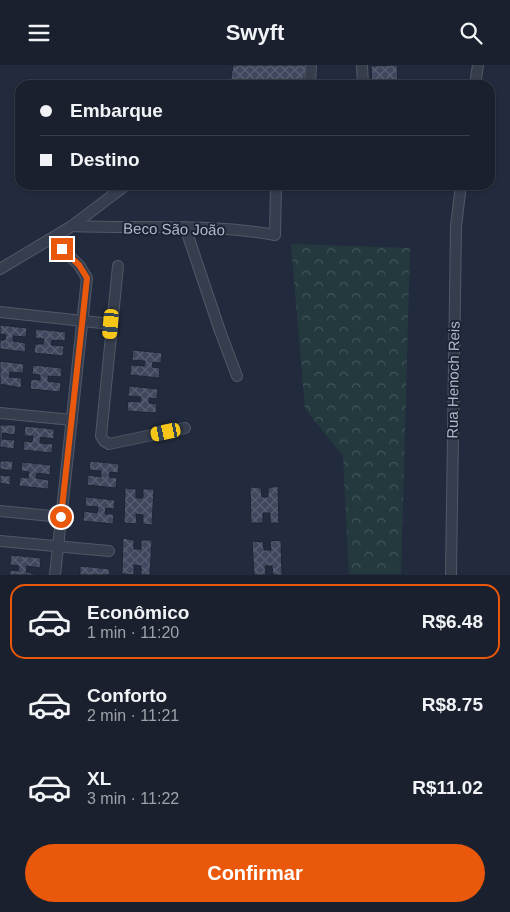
<!DOCTYPE html>
<html lang="pt">
<meta charset="utf-8">
<style>
:root{--surface:#1a202e;--page:#232836;--text:#f1f3f6;--muted:#9fa3aa;--line:#383e4a;--accent:#ea580c}
body{margin:0;font-family:Helvetica,sans-serif;background:var(--page);color:var(--text);height:100vh;display:flex;flex-direction:column;font-size:19px;white-space:nowrap}
*{box-sizing:border-box;margin:0}
p{font-size:16px;color:var(--muted)}
.icon{flex:none;width:28px;height:28px;fill:none;stroke:currentColor;stroke-width:2;stroke-linecap:round;stroke-linejoin:round}
.map{position:relative;height:510px;overflow:hidden}
.details{display:flex;flex-direction:column;background:var(--surface);flex:1}
.details>*{flex:none}
.hud{position:absolute;left:15px;top:15px;width:480px;height:110px;border-radius:15px;box-shadow:0 1px 4px #0004,0 0 0 1px var(--line);display:grid;align-content:center;height:110px;padding:0 25px;background:var(--surface)}
.end{position:absolute;width:22px;height:22px;margin:-11px;border:6px solid #ea580c;background:#fff;box-shadow:0 0 0 2px #fff}
.from{border-radius:50%}
.car{position:absolute;width:15px;height:30px;margin:-15px -8px;border-radius:6px;box-shadow:0 0 4px 1px #0007;background:linear-gradient(#f5c518 24%,#345 0 40%,#f5c518 0 76%,#345 0 86%,#f5c518 0)}
.hud b{display:flex;align-items:center;gap:18px;height:48px;font-size:19px}
.hud b+b{border-top:1px solid var(--line)}
.hud i{width:12px;height:12px;background:var(--text)}
ul{padding:9px 0 0;list-style:none}
li{display:flex;align-items:center;gap:15px;height:75px;margin:0 10px 8px;padding:0 15px;border:2px solid transparent;border-radius:15px}
li div{flex:1}
li b{display:block;font-size:19px}
li em{font-style:normal;font-weight:600}
li.current{border-color:var(--accent)}
li>.icon{width:45px;height:45px;stroke-width:1.5}
.primary-button{display:flex;gap:10px;margin-top:auto;padding:10px 25px}
.primary-button a{flex:1;height:58px;border-radius:30px;background:var(--accent);color:#fff;font-size:20px;font-weight:600;line-height:58px;text-align:center}
header{display:flex;justify-content:space-between;align-items:center;height:65px;padding:0 25px;background:var(--surface);font-size:22px;font-weight:600}
.map>svg:first-child{display:block}
</style>
<header><svg class="icon" aria-label="menu" viewBox="0 0 24 24"><path d="M4 6h16M4 12h16M4 18h16"/></svg>Swyft<svg class="icon" aria-label="search" viewBox="0 0 24 24"><circle cx="10" cy="10" r="6"/><path d="M15 15l6 6"/></svg></header>
<div class="map">
<svg width="510" height="510" viewBox="0 0 510 510">
<defs>
<pattern id="forest-crowns" width="20" height="18" patternUnits="userSpaceOnUse" patternTransform="scale(1.25)"><rect width="20" height="18" fill="#24393e"/><path d="M2 6a3 3 0 1 1 6 0M12 15a3 3 0 1 1 6 0" fill="none" stroke="#415459"/></pattern>
<pattern id="building-cross-hatch" width="8" height="8" patternUnits="userSpaceOnUse" patternTransform="scale(1.25)"><rect width="8" height="8" fill="#3e475d"/><path d="M0 0l8 8M0 8l8-8" fill="none" stroke="#585f73"/></pattern>
</defs>
<rect width="100%" height="100%" fill="#222b3d"/>
<path fill="url(#forest-crowns)" d="M291,179L410,183L401,509H349L343,391L305,344Z"/>
<g fill="url(#building-cross-hatch)" stroke="#1d2434">
<path d="M233,0H308L303,16L296,20H230Z"/>
<path d="M397,0L398,20H372L371,1Z"/>
<path d="M0,260L27,263L26,272L13,271V276L26,278L25,287L0,284V275H5L6,270L0,269Z"/>
<path d="M36,264L66,267L65,276L52,275L51,280L64,281L63,291L34,288L35,279H43L44,274L35,273Z"/>
<path d="M133,285L162,288L161,298L153,297L152,302L160,303L159,313L130,310L131,300L144,301L145,296L132,295Z"/>
<path d="M0,296L24,299L23,308L10,307L9,312L22,313L21,323L0,319Z"/>
<path d="M33,300L62,303L61,312L48,311V316L61,318L60,327L30,324L31,314L40,315V310L32,309Z"/>
<path d="M129,321L158,324L157,334L149,333V338L157,339L156,348L127,346L128,336L140,337L141,332L128,331Z"/>
<path d="M0,360H16L15,370L2,368V374L15,375L14,384L0,382Z"/>
<path d="M25,361L54,364V374L41,372L40,378L53,379L52,388L23,385L24,376L32,377L33,371H24Z"/>
<path d="M0,396H13L12,406L0,404Z"/>
<path d="M90,396L119,399L118,408L110,407L109,412L117,413L116,423L87,420L88,410L101,412V406L89,405Z"/>
<path d="M22,397L51,400L50,410L37,408L36,413L49,415L48,424L19,421L20,412L28,413L29,407L21,406Z"/>
<path d="M0,410L11,411L10,420L0,418Z"/>
<path d="M278,421L279,458H270V448H263V458H251L250,422L261,423L262,432H268V423Z"/>
<path d="M125,423L136,424V433H143V424H154L152,460L143,459V450L136,449L137,459L124,458Z"/>
<path d="M86,432L115,435L114,444L106,443L105,449H114L113,459L83,456L84,446L97,448L98,442L85,441Z"/>
<path d="M123,473L134,475V484H141V475H152L150,510H141V501L134,500V510L122,509Z"/>
<path d="M281,475L282,510H273L272,501H265L266,510H254L252,476L263,477L264,485H271L270,476Z"/>
<path d="M11,490L41,493L40,503L27,501L26,507L39,510H10V505L18,506L19,501L10,500Z"/>
<path d="M80,501L110,504L109,510H80Z"/>
</g>
<g fill="none" stroke-linecap="round" stroke-linejoin="round">
<defs>
<g id="minor">
<path d="M362,0L363,20"/>
<path d="M307,20L310,17L311,0"/>
<path d="M475,20L478,0"/>
<path d="M72,161C139,164 209,158 275,170L276,120"/>
<path d="M185,162L220,266L237,311"/>
<path d="M118,201L101,371L104,376L109,379L185,363"/>
<path d="M0,204L72,161L126,120"/>
<path d="M0,247L111,259"/>
<path d="M0,348L72,355"/>
<path d="M0,446L61,452"/>
<path d="M0,476L109,486"/>
<path d="M55,510L87,213L79,200L62,184"/>
<path d="M451,510L456,161L461,120"/>
</g>
</defs>
<use href="#minor" stroke="#515868" stroke-width="12"/>
<use href="#minor" stroke="#363d4d" stroke-width="10"/>
</g>
<g fill="none" stroke-linecap="round" stroke-linejoin="round">
<path stroke="#ea580c" stroke-width="6" d="M61,452L87,213L79,200L62,184"/>
</g>
<g text-anchor="middle" dominant-baseline="central" stroke-width="4" stroke-linejoin="round" paint-order="stroke">
<g font-size="15" fill="#b1b8c9" stroke="#1b2232">
<text transform="translate(174 164) rotate(1)">Beco São João</text>
<text transform="translate(453 315) rotate(-89)">Rua Henoch Reis</text>
</g>
</g>
</svg>
<i class="end from" style="left:61px;top:452px"></i>
<i class="end" style="left:62px;top:184px"></i>
<i class="car" style="left:111px;top:259px;rotate:185deg"></i>
<i class="car" style="left:166px;top:367px;rotate:258deg"></i>
<div class="hud">
<b><i class="from"></i>Embarque</b>
<b><i></i>Destino</b>
</div>
</div>
<section class="details">
<ul>
<li class="current"><svg class="icon" aria-label="car" viewBox="0 0 24 24"><path d="M5 17H2v-5l4-1 3-4h7l3 4 3 1v5h-3M9 17h6M6 11h13"/><circle cx="7" cy="17" r="2"/><circle cx="17" cy="17" r="2"/></svg><div><b>Econômico</b><p>1 min · 11:20</p></div><em>R$6.48</em></li>
<li><svg class="icon" aria-label="car" viewBox="0 0 24 24"><path d="M5 17H2v-5l4-1 3-4h7l3 4 3 1v5h-3M9 17h6M6 11h13"/><circle cx="7" cy="17" r="2"/><circle cx="17" cy="17" r="2"/></svg><div><b>Conforto</b><p>2 min · 11:21</p></div><em>R$8.75</em></li>
<li><svg class="icon" aria-label="car" viewBox="0 0 24 24"><path d="M5 17H2v-5l4-1 3-4h7l3 4 3 1v5h-3M9 17h6M6 11h13"/><circle cx="7" cy="17" r="2"/><circle cx="17" cy="17" r="2"/></svg><div><b>XL</b><p>3 min · 11:22</p></div><em>R$11.02</em></li>
</ul>
<div class="primary-button"><a>Confirmar</a></div>
</section>
